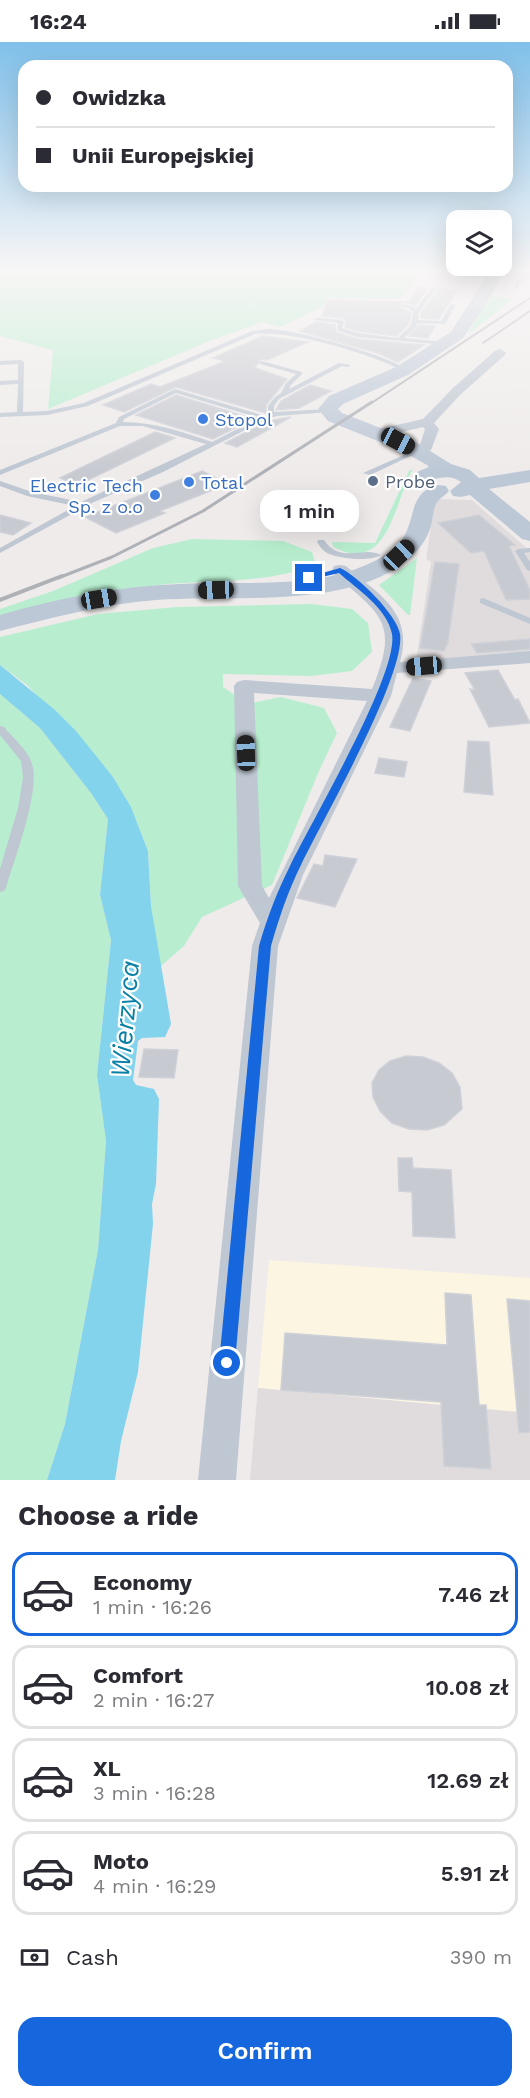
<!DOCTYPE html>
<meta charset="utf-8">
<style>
:root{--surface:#fff;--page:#f2f2f3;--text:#2b2b33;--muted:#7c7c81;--line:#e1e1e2;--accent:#1667dd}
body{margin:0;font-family:"Work Sans",sans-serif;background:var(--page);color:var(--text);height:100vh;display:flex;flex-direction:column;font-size:22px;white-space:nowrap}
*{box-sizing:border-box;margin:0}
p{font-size:20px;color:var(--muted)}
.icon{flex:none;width:33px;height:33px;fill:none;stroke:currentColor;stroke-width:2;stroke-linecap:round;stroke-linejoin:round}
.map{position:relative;height:1438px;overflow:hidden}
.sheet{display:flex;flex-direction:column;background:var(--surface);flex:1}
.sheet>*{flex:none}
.banner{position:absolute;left:18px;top:18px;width:495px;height:132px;border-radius:18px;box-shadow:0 6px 24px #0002;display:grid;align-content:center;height:132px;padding:0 18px;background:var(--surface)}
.buttons{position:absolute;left:446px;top:168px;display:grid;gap:12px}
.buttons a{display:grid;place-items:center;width:66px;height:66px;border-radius:12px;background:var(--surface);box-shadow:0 6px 24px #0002;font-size:30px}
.end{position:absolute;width:27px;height:27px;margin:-14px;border:8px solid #1667dd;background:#fff;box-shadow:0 0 0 3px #fff}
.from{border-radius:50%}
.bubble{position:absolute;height:42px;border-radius:18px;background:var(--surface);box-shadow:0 6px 24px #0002;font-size:20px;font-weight:600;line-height:42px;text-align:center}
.car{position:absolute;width:18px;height:36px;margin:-18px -9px;border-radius:8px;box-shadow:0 0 4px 2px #0007;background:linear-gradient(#222 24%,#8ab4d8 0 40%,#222 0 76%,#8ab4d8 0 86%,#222 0)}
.banner b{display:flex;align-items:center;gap:21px;height:57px;font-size:22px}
.banner b+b{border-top:2px solid var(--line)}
.banner i{width:15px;height:15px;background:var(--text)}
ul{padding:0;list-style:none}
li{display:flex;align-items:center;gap:18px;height:84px;margin:0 12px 9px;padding:0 6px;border:3px solid var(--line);border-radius:18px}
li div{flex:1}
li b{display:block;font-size:22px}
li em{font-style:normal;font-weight:600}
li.current{border-color:var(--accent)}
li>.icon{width:54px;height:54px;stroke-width:1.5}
h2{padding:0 18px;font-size:27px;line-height:72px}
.pay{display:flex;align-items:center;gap:15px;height:66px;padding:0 18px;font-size:22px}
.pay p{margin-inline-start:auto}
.button{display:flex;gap:12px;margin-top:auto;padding:12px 18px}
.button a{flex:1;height:69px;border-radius:18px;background:var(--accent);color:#fff;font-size:24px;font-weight:600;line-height:69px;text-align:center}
.status{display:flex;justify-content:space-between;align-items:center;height:42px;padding:0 30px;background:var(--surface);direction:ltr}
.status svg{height:16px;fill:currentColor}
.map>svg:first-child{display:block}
</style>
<div class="status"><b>16:24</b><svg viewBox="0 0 49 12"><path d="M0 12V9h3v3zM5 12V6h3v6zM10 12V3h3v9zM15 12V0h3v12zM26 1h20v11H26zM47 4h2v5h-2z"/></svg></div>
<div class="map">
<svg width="530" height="1438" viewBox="0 0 530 1438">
<rect width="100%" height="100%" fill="#efebeb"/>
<path fill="#fbf5e2" d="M269,1218L530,1236V1371L258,1346Z"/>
<g fill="#e0dcdd">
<path d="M440,457L472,458L530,509V611L427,621L416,619L431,520L426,517L435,460Z"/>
<path d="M258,1346L530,1371V1438H250Z"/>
</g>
<g fill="#b8eecf">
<path d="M63,227H418L415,241L399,257L328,256L322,265L280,285L262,280L212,298L48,367L53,308L0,294V229Z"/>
<path d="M492,254L513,257L467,293Z"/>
<path d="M413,427C394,459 389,534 333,505L332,500L375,501L409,429Z"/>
<path d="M192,497L283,499L312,510L316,523C268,541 217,538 167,542C110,548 55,563 0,575V567L53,549L153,506Z"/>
<path d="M417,516L410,573H408L379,543Z"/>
<path d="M311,562L352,567L368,581L372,610L352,629L311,634L223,632V645L238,655L237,664L281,655L324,666L337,691L319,729L272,843L202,875L184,904L160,925L151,864L148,809L131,765L113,735L27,643L0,623V595L98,572L177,565Z"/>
<path d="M0,652L40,686L91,751L108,777L100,853L111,898L97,1033L106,1099L98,1208L65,1382L47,1438H0Z"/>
</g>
<path fill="#84d3ec" d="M0,623L55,668L76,689L113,735L131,765L148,809L151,864L171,982L165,995L142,996L138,999L133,1038L136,1043L154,1047L159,1057L156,1142L152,1162L153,1182L138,1330L121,1399L115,1438H47L65,1382L98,1208L106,1099L97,1033L111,898L100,853L108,777L91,751L40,686L0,652Z"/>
<g fill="#c8cad1" stroke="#cfd1d8" stroke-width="1.5">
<path d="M418,245L428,246L415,264L405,260L396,263L411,271L409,282L397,294L358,289L345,285L346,279L342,276L322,274L328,258L409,260Z"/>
<path d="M439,247L457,248L439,277L421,276V271Z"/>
<path d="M316,280L335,283L336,290L357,297L424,303L398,320L378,311L300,289Z"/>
<path d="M419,283L435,284L428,296L409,294Z"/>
<path d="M263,294L308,300L267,318L261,317L258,322L253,325L287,337L266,363V371L176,345L124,370L103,363L151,342L160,345L226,319L213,316Z"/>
<path d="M310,343L331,349L299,366L276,368L281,359Z"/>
<path d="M176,353L253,377L213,397L136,373Z"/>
<path d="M291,375L237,405L225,401L268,379Z"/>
<path d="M155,390L175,396L78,443L60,436Z"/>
<path d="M202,429L228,442L160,469L165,471L116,491L85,475Z"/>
<path d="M0,473L31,481L13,493L0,490Z"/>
<path d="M479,473L515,503L509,504L530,548V557L506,558L484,509L471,511L438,481Z"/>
<path d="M435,520L459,522L448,600L444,609L420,606Z"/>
<path d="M530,597V607L477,611L471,602Z"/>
<path d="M498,628L515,658L518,657L530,681L489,685L470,647L475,648L465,631Z"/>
<path d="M413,636L431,639L410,689L390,685Z"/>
<path d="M468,699L489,700L493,753L464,750Z"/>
<path d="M379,716L407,720L404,735L375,731Z"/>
<path d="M325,813L357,817L335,865L297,856L314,822L323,824Z"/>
<path d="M144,1007L178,1008L174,1036L139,1035Z"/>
<path d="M406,1014L423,1015L439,1021L452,1031L460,1045L462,1067L444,1083L427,1088L409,1087L392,1081L380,1069L373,1055L372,1041L379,1028L390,1019Z"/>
<path d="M398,1116H412L413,1126L451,1128L455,1196L413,1194L412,1150L399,1149Z"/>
<path d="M445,1251L471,1253L479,1363H486L491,1427L444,1424L441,1360L281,1348L285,1291L447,1303Z"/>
<path d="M507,1257L530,1259V1390L519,1391Z"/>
</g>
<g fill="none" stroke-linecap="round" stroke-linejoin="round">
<g fill="#bec7d2" fill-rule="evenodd">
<path d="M530,229V233L521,240L518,247H514L517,238Z"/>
<path d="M432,245L437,246L419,270L418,278L441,279L451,262L456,263L445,282L417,281L416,285L404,296L445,300L448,302L447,303L357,295L337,288L338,281L314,278L317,276L341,278L344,280L342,286L358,291L398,296L411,283L413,270L408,266L398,264C403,261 411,263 416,267Z"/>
<path d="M268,287C294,287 388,313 408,328L403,329C372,312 290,288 255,292L88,364L47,373L0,375V371L17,370L18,342L0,343V339L18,338V322L0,323V319L21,318L24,320L23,370L47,369L84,361L252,289Z"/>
<path d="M262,319L302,330V332L291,343L289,347L339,321L351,323L348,325L342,324L279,357L274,364V370L328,367L331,369L330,370L277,374L267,377L163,430L94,460L0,511V506L75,464L27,454L0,444V439L32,450L81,460L206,402L143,384H120L0,433V428L116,381L119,375L175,347L265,374L268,373V364L275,355L281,351L286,341L296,332L260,322V320ZM176,351L259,376L212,400C183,390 154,380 123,380L124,377Z"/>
<path d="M415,408L421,409L370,433L363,431Z"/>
<path d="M318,498H324C341,523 364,503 381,513C370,520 339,517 327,511C322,508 320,504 317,500Z"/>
<path d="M530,506V510L524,511L530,520V529L527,528L515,509L519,507Z"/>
<path d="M483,556L530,576V582L480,561V557Z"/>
<path d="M0,684L4,685C13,696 28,708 32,722C41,748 14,818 6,846L4,849L0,850V827L18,766L23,735L21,719L0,693Z"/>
</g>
<g fill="#bec7d2" fill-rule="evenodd">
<path d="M500,307L506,311L504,314L461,352L434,381L439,387L431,408L417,413L410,409L420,403L425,387L423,385L380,395L373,391L375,388L423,377L453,346L496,308Z"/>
<path d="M340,523L346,524C379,553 414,570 400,620L530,609V621L397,631L391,654L303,833L278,904L236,1438H198L252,904L260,881L238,844L234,644L237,640L244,638L372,647C399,581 383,574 334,532L332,528L334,524ZM254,651L367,659L269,856L262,844Z"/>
</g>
<g fill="#bdc8d6" fill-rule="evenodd">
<path d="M491,227H505L484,266L463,296L408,333L343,362L338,367L342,371L414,399L451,422L470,428L479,436L530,428V440L489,447L530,480V499L522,497L470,453L461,455L453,454L450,449L461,440C446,429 434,441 419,437L416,433L419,429L429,425L427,423L400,408L328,379L318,367L329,354L396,325L451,290Z"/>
<path d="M438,443L446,444L449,449C445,454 439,456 436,462C433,468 433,477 431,484C427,498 417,511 405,520C342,568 231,552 156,558C102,562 52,576 0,589V573C59,556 119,544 180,542C233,539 288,545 340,532C361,526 389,516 403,496C416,476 409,450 438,443Z"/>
</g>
<g stroke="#aeb1b6" stroke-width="2">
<path d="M483,301L530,269"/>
<path d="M370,362L530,256"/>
</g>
<path stroke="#aeb1b6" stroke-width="3" d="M58,536L112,515L203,469L372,360"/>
<path stroke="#aeb1b6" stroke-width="4" d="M0,558L62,534"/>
</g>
<linearGradient id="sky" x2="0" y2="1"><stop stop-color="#80c0ea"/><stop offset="0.53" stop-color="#f8f6f6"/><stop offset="1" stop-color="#f8f6f6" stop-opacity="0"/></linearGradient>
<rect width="530" height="429" fill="url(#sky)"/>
<path fill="#1667dd" d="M340,526C358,534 397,573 400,592C406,633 322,779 301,823C288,849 279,876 271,904L235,1321L232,1327L227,1329L221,1327L219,1321L259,904C267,876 277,850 290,824C311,780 399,631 392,592C387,566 357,547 339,531L309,538L305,536Z"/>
<g fill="#3f7fe0" stroke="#fff" stroke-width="2">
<circle cx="203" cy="377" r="6"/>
<circle cx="189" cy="440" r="6"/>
<circle cx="155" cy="453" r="6"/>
</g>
<circle fill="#5c6f8a" stroke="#fff" stroke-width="2" cx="373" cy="439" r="6"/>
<g text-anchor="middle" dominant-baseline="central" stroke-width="4.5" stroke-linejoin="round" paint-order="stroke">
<g font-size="18" fill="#366cbe" stroke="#fff" text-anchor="start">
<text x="215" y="377">Stopol</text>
<text x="201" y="440">Total</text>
<text x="143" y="443" text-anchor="end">Electric Tech<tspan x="143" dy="21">Sp. z o.o</tspan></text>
</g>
<g font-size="18" fill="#4e5e75" stroke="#fff" text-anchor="start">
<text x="385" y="439">Probe</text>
</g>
<g font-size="27" font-style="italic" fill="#0a80a6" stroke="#fff">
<text transform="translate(125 977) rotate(-85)">Wierzyca</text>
</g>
</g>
</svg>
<div class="buttons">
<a><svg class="icon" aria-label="layers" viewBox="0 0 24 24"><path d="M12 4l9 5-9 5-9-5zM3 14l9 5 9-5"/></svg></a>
</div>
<i class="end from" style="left:227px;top:1321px"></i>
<i class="end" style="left:309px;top:536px"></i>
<div class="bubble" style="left:260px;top:448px;width:99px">1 min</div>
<i class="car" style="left:398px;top:399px;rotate:118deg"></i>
<i class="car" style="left:399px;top:513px;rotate:46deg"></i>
<i class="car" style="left:216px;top:548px;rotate:268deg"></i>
<i class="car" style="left:99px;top:557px;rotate:81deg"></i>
<i class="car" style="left:424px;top:624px;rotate:265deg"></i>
<i class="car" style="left:246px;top:711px;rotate:358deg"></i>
<div class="banner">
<b><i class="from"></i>Owidzka</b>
<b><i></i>Unii Europejskiej</b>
</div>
</div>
<section class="sheet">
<h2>Choose a ride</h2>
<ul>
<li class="current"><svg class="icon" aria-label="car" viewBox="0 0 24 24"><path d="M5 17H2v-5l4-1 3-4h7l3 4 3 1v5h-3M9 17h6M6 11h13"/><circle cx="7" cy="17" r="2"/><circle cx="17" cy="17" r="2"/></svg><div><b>Economy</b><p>1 min · 16:26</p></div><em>7.46 zł</em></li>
<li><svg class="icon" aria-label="car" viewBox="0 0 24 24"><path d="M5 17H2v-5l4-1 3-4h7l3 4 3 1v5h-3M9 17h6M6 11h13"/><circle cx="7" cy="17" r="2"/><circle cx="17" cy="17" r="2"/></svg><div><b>Comfort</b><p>2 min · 16:27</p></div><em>10.08 zł</em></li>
<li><svg class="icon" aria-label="car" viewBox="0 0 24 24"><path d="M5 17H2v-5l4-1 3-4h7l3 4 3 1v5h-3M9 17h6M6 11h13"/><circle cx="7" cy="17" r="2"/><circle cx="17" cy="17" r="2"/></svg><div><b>XL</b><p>3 min · 16:28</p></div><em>12.69 zł</em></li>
<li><svg class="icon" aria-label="car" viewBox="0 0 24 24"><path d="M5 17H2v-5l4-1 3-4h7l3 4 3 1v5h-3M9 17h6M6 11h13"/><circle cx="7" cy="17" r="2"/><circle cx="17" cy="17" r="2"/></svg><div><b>Moto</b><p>4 min · 16:29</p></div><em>5.91 zł</em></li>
</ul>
<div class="pay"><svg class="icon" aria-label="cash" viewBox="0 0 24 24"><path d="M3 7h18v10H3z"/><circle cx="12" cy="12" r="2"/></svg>Cash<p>390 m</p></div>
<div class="button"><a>Confirm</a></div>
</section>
